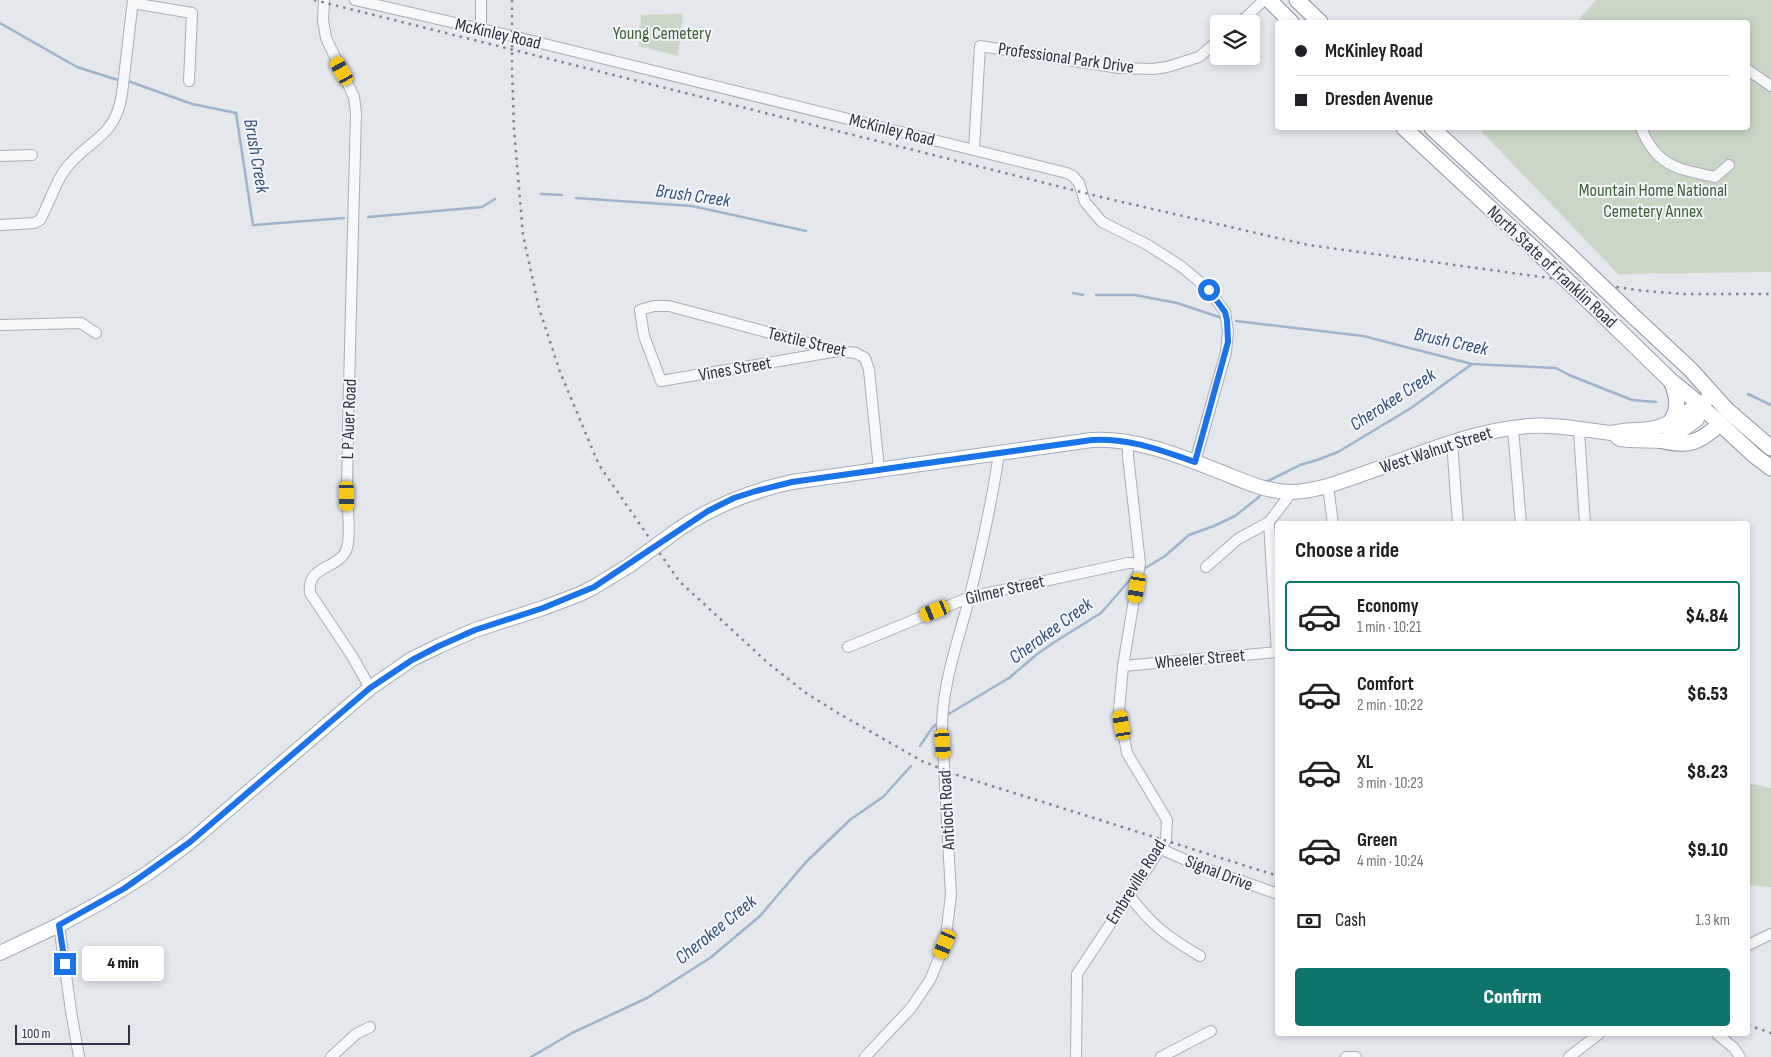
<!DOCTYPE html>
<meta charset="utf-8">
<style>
:root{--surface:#fff;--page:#f6f6f6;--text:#202124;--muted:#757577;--line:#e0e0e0;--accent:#0f766e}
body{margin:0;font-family:"Sofia Sans Condensed",sans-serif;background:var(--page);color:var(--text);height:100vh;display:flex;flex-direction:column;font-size:19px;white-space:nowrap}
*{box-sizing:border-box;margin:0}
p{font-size:16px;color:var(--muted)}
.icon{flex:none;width:28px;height:28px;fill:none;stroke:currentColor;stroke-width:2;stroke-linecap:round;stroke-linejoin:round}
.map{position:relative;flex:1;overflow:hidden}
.panel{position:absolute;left:1275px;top:521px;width:475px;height:515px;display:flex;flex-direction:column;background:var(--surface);border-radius:5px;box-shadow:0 2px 8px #0003}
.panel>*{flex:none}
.guide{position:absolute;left:1275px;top:20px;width:475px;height:110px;border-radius:5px;box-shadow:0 2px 8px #0003;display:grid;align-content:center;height:110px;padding:0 20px;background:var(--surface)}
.buttons{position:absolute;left:1210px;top:15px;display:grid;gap:10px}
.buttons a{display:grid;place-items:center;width:50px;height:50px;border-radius:5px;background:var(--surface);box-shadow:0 2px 8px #0003;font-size:25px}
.scale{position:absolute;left:15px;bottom:12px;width:115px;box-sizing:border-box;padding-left:5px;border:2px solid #2b3445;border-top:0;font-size:14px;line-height:18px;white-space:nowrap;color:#2b3445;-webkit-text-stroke:4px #f4f6f9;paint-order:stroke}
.end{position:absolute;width:22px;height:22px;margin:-11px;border:6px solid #1a73e8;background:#fff;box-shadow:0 0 0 2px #fff}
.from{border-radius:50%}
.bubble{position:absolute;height:35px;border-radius:5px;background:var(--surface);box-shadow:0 2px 8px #0003;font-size:16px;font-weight:800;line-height:35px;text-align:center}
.car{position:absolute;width:15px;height:30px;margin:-15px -8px;border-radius:6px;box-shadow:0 0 4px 1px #0007;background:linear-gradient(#f5c518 24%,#345 0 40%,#f5c518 0 76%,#345 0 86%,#f5c518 0)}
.guide b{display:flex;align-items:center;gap:18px;height:48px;font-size:19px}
.guide b+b{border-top:1px solid var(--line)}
.guide i{width:12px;height:12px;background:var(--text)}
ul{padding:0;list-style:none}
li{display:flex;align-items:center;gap:15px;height:70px;margin:0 10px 8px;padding:0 10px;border:2px solid transparent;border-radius:5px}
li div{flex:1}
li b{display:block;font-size:19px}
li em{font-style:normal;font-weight:800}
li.selected{border-color:var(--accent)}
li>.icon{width:45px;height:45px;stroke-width:1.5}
h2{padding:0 20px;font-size:22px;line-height:60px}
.pay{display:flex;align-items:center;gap:12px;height:55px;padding:0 20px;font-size:19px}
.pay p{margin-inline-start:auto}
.cta{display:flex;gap:10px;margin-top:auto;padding:10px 20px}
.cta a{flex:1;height:58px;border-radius:5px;background:var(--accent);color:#fff;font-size:20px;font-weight:800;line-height:58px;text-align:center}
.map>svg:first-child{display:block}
</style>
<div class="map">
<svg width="1771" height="1057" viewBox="0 0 1771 1057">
<rect width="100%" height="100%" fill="#e4e7ec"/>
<g fill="#c9d6c5">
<path d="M1596,0H1771V272L1618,274L1482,132L1485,128H1748V22H1577Z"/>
<path d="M683,14L678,56L639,46L641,15Z"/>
<path d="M1748,783L1771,788V887L1748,885Z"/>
</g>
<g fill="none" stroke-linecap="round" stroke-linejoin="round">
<g stroke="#9fb4cc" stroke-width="2.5">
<path d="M0,23L77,67L118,80"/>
<path d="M128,81L192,104L236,113L253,225L344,218"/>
<path d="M541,194L562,195"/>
<path d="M576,198L692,206L806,231"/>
<path d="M368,217L482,207L495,199"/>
<path d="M1073,293L1083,295"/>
<path d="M1096,295H1135L1177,303L1222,318"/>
<path d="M1236,321L1363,336L1472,364L1556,368L1569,375L1632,400L1656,402"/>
<path d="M1748,394L1771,405"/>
<path d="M1264,483L1300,465L1317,460L1338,452L1411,408L1472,364"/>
<path d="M1142,570L1165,556L1189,535L1214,526L1235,516L1259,497L1261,493"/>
<path d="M947,715L1009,678L1036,655L1053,643L1101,613L1135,574"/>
<path d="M920,746L932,728L939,722"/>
<path d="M531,1057L572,1033L647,998L710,958L760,916L806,862L851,819L883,797L911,766"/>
</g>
<defs>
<g id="minor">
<path d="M324,0L323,20L326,38L354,97L356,113C354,217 351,321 348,425C348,450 347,474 347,498C348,512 350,529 348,543C345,571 306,562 310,593L352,656L370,688"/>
<path d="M355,0L512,36L1067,173L1073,176L1079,183L1085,202L1102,222L1148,245L1182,267L1209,290L1225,312L1228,331L1226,352L1195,462"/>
<path d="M481,0V30"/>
<path d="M133,3L192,13L189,81"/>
<path d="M1239,24L1264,0"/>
<path d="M1748,70L1771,86"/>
<path d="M1641,128C1657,167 1678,169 1715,177L1729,165"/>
<path d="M974,150L980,46L1119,68L1153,69L1167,67L1199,57L1219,40"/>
<path d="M0,156L32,155"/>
<path d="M0,225L34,223L40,220C49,204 54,186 64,171C87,139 115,140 122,94L133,0"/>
<path d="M0,325L81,323L96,333"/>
<path d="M838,351L661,381L644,336L640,310L654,306H669L838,351L856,353L865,358L869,370L879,469"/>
<path d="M1513,428L1521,524"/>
<path d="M1579,430L1585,524"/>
<path d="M1452,442L1458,524"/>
<path d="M1328,486L1333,524"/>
<path d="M1269,522L1277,652"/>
<path d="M1206,567L1238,539L1269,522L1292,492"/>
<path d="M848,647L970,597L1128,563H1140"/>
<path d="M1123,666L1278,652"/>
<path d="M1161,849L1201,867L1278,894"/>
<path d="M1129,895C1151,925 1169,938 1200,956"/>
<path d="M59,925L71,1011L79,1057"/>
<path d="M1748,945L1771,934"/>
<path d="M1717,1034L1734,1048L1740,1057"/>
<path d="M331,1057L356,1034L370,1027"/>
<path d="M865,1057L911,1008L930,980L945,944L951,895L942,729C942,684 958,642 969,599C981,551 992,502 999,453"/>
<path d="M1076,1057L1077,974L1166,840L1167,820L1127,753L1119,710L1123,666L1140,563L1128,456V442"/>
<path d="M1161,1057L1211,1031"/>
<path d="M1346,1057H1356"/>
<path d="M1569,1057L1599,1034"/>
</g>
<g id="major">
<path d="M1617,437L1620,439L1629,440L1663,441L1682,430L1697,419L1700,405"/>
<path d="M679,529C715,505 751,491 792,482L1092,440C1138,438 1180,456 1221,472C1244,481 1266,492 1291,492C1304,492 1316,489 1328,486C1358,476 1388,465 1418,454C1454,441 1490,429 1528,426C1556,424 1584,430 1612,433C1626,429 1640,431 1655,428C1669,425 1678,417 1690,410C1700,404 1704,402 1713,395"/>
<path d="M0,953L59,925L103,901L148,873L190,842L370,688L412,659L439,646L475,630L543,608L580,594L594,587L630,565"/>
</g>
<g id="highway">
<path d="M1269,0L1291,22"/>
<path d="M1297,0L1320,22"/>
<path d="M1404,128L1533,248"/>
<path d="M1432,128L1562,248"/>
<path d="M1598,310L1670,380L1691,397L1755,456L1771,468"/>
<path d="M1630,313L1691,370L1727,410L1771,448"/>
<path d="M1669,424C1680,410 1678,397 1671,381"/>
<path d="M1663,441C1689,447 1700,442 1720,424"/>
</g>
</defs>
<use href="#minor" stroke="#a9aeb7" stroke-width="12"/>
<use href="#major" stroke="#a3abb8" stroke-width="16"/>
<use href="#highway" stroke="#8b94a3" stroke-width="17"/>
<use href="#minor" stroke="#f7f8fa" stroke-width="10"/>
<use href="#major" stroke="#fff" stroke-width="14"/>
<use href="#highway" stroke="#fff" stroke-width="15"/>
<g stroke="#7d8696" stroke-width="2.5" stroke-dasharray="2.5 5" stroke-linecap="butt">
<path d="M314,0L1105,198L1308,245L1645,291L1684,294H1771"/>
<path d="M512,0V68L514,129L523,235L539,308L560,372L599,465L679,581L768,663L806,693L838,713L922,761L957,775L1278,876"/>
<path d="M1748,1025L1771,1033"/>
</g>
<defs>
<path id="major-bridge" d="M630,565L679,529"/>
<g id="highway-bridge">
<path d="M1533,248L1598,310"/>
<path d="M1562,248L1630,313"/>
</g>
</defs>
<use href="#major-bridge" stroke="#a3abb8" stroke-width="16" stroke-linecap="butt"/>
<use href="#highway-bridge" stroke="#8b94a3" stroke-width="17" stroke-linecap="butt"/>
<use href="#major-bridge" stroke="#fff" stroke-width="14"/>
<use href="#highway-bridge" stroke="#fff" stroke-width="15"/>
</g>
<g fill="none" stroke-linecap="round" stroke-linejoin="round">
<path stroke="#1a73e8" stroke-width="6" d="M65,964L59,925L125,888L190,842L370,688L412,660L439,646L475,630L543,608L594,587L708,511L734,498L756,491L792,482L1092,440C1130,438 1160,450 1195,462L1228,342L1227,320L1225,312L1209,290"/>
</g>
<g text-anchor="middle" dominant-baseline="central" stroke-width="4" stroke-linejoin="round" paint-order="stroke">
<g font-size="18" fill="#3f6138" stroke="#f4f6f9">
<text x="662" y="33">Young Cemetery</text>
<text x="1653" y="190">Mountain Home National<tspan x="1653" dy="21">Cemetery Annex</tspan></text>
</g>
<g font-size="18" fill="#2b3445" stroke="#f4f6f9">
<text transform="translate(498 34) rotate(13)">McKinley Road</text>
<text transform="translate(1066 58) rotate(8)">Professional Park Drive</text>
<text transform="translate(892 130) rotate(14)">McKinley Road</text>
<text transform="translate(1552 267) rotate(43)">North State of Franklin Road</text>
<text transform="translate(807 342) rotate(13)">Textile Street</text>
<text transform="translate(735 369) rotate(-10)">Vines Street</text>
<text transform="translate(349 419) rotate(-88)">L P Auer Road</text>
<text transform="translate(1436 450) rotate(-18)">West Walnut Street</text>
<text transform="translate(1005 590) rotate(-13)">Gilmer Street</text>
<text transform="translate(1200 659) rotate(-5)">Wheeler Street</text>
<text transform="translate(947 810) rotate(-93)">Antioch Road</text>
<text transform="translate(1219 873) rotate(21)">Signal Drive</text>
<text transform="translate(1136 882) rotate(-58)">Embreville Road</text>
</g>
<g font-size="19" font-style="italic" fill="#34527a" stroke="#f4f6f9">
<text transform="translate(256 156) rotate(80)">Brush Creek</text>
<text transform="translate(693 196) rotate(8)">Brush Creek</text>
<text transform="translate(1451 342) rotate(12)">Brush Creek</text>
<text transform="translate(1393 400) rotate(-33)">Cherokee Creek</text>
<text transform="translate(1051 631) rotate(-36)">Cherokee Creek</text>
<text transform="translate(716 930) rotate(-39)">Cherokee Creek</text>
</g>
</g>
</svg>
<div class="buttons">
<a><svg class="icon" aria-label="layers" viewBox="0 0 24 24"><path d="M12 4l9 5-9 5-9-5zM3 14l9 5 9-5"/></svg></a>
</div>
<div class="scale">100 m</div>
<i class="end from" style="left:1209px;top:290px"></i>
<i class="end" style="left:65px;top:964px"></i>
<div class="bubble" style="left:82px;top:946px;width:82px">4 min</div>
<i class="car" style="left:342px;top:71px;rotate:331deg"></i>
<i class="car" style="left:347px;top:496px;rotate:179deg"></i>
<i class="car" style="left:1137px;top:588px;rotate:190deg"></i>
<i class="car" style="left:935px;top:611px;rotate:248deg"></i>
<i class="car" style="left:1122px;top:725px;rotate:350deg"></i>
<i class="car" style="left:943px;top:744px;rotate:176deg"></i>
<i class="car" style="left:945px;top:944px;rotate:203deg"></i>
<div class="guide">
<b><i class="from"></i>McKinley Road</b>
<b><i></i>Dresden Avenue</b>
</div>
<section class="panel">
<h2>Choose a ride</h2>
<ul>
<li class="selected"><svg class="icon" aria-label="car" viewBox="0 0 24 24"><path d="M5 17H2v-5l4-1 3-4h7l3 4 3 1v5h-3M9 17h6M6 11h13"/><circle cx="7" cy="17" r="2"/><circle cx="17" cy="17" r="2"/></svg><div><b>Economy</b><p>1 min · 10:21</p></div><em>$4.84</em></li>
<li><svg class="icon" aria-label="car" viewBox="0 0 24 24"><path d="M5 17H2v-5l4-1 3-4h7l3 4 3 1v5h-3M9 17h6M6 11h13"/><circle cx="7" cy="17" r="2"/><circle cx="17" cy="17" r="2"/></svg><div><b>Comfort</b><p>2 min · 10:22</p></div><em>$6.53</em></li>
<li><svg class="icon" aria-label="car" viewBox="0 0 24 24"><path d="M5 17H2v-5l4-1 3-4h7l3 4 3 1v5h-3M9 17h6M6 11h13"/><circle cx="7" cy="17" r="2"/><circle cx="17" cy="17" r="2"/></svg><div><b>XL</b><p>3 min · 10:23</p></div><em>$8.23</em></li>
<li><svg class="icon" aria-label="car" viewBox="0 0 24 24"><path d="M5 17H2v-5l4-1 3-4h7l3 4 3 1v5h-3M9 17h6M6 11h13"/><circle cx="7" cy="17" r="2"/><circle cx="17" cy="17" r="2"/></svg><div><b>Green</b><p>4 min · 10:24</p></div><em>$9.10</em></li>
</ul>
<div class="pay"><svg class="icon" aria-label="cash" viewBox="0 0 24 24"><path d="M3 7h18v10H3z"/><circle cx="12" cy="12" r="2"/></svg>Cash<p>1.3 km</p></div>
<div class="cta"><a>Confirm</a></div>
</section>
</div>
